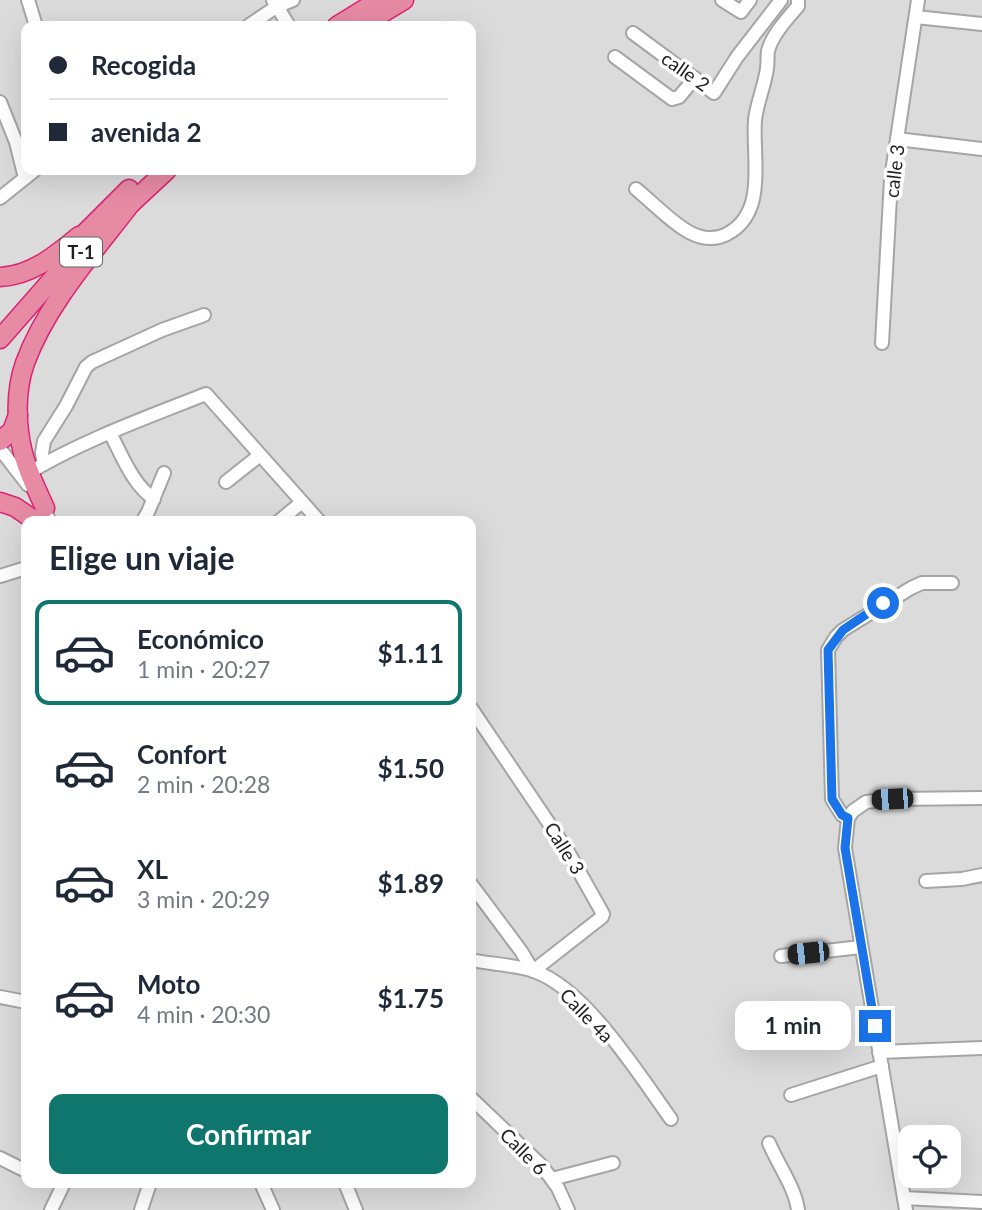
<!DOCTYPE html>
<html lang="es">
<meta charset="utf-8">
<style>
:root{--surface:#fff;--page:#f2f2f3;--text:#1f2937;--muted:#747a83;--line:#e0e1e3;--accent:#0f766e}
body{margin:0;font-family:Lato,sans-serif;background:var(--page);color:var(--text);height:100vh;display:flex;flex-direction:column;font-size:26px;white-space:nowrap}
*{box-sizing:border-box;margin:0}
p{font-size:23px;color:var(--muted)}
.icon{flex:none;width:38px;height:38px;fill:none;stroke:currentColor;stroke-width:2;stroke-linecap:round;stroke-linejoin:round}
.map{position:relative;flex:1;overflow:hidden}
.drawer{position:absolute;left:21px;top:516px;width:455px;height:672px;display:flex;flex-direction:column;background:var(--surface);border-radius:14px;box-shadow:0 7px 28px #0002}
.drawer>*{flex:none}
.guide{position:absolute;left:21px;top:21px;width:455px;height:154px;border-radius:14px;box-shadow:0 7px 28px #0002;display:grid;align-content:center;height:154px;padding:0 28px;background:var(--surface)}
.controls{position:absolute;left:898px;top:1125px;display:grid;gap:14px}
.controls a{display:grid;place-items:center;width:63px;height:63px;border-radius:14px;background:var(--surface);box-shadow:0 7px 28px #0002;font-size:35px}
.end{position:absolute;width:32px;height:32px;margin:-16px;border:9px solid #1a73e8;background:#fff;box-shadow:0 0 0 4px #fff}
.from{border-radius:50%}
.bubble{position:absolute;height:49px;border-radius:14px;background:var(--surface);box-shadow:0 7px 28px #0002;font-size:23px;font-weight:700;line-height:49px;text-align:center}
.car{position:absolute;width:21px;height:42px;margin:-21px -10px;border-radius:9px;box-shadow:0 0 5px 2px #0007;background:linear-gradient(#222 24%,#8ab4d8 0 40%,#222 0 76%,#8ab4d8 0 86%,#222 0)}
.guide b{display:flex;align-items:center;gap:24px;height:66px;font-size:26px}
.guide b+b{border-top:2px solid var(--line)}
.guide i{width:18px;height:18px;background:var(--text)}
ul{padding:0;list-style:none}
li{display:flex;align-items:center;gap:21px;height:105px;margin:0 14px 10px;padding:0 14px;border:4px solid transparent;border-radius:14px}
li div{flex:1}
li b{display:block;font-size:26px}
li em{font-style:normal;font-weight:700}
li.on{border-color:var(--accent)}
li>.icon{width:63px;height:63px;stroke-width:1.5}
h2{padding:0 28px;font-size:32px;line-height:84px}
.cta{display:flex;gap:14px;margin-top:auto;padding:14px 28px}
.cta a{flex:1;height:80px;border-radius:14px;background:var(--accent);color:#fff;font-size:28px;font-weight:700;line-height:80px;text-align:center}
.map>svg:first-child{display:block}
</style>
<div class="map">
<svg width="982" height="1210" viewBox="0 0 982 1210">
<rect width="100%" height="100%" fill="#efebe4"/>
<path fill="#dcdbdb" fill-rule="evenodd" d="M0,0H982V1210H0ZM26,26H471V170H26ZM26,522H471V1183H26ZM910,1138H948V1176H910Z"/>
<g fill="none" stroke-linecap="round" stroke-linejoin="round">
<defs>
<g id="minor">
<path d="M28,0L36,26"/>
<path d="M273,0L289,26"/>
<path d="M722,0L741,12L750,0"/>
<path d="M916,17L982,24"/>
<path d="M248,26L276,7L293,0"/>
<path d="M633,33L714,93L737,57L781,0"/>
<path d="M615,57L672,99L679,97L695,78"/>
<path d="M0,102L16,142L25,178"/>
<path d="M897,139L982,149"/>
<path d="M636,189C651,201 675,226 691,233C702,239 716,240 727,234C768,213 752,157 755,120C757,102 765,85 767,68C768,62 767,57 768,51C772,35 787,19 798,6V0"/>
<path d="M0,198L35,170"/>
<path d="M882,343L891,179L918,0"/>
<path d="M110,433C122,455 132,484 154,499"/>
<path d="M0,449L28,485"/>
<path d="M44,464L42,453L44,441L66,406L86,367L92,362L162,330L204,315"/>
<path d="M25,475C81,441 145,418 206,394L320,522"/>
<path d="M226,482L260,455"/>
<path d="M41,502L50,522"/>
<path d="M142,522L148,512L164,473"/>
<path d="M278,522L302,502"/>
<path d="M0,576L26,568"/>
<path d="M471,708L567,850L603,914L602,917L533,971L521,951L471,884"/>
<path d="M848,818L842,815L832,799L828,650L836,637L843,630L911,588L922,583H952"/>
<path d="M926,881L962,879L982,875"/>
<path d="M781,956L861,947"/>
<path d="M471,960C490,964 516,965 534,971C587,990 639,1075 671,1119"/>
<path d="M0,997L26,1002"/>
<path d="M879,1052L982,1048"/>
<path d="M791,1095L882,1066"/>
<path d="M471,1098L542,1166L558,1188L568,1210"/>
<path d="M769,1143C778,1165 795,1187 798,1210"/>
<path d="M0,1158L26,1171"/>
<path d="M552,1179L613,1163"/>
<path d="M261,1183L273,1210"/>
<path d="M345,1183L356,1210"/>
<path d="M904,1198L982,1202"/>
<path d="M51,1210L64,1183"/>
<path d="M141,1210L150,1183"/>
<path d="M906,1210L845,848L848,818L853,811L866,802L892,799L982,798"/>
</g>
<g id="highway">
<path d="M337,26L379,0"/>
<path d="M361,26L404,0"/>
<path d="M124,210L167,170"/>
<path d="M72,246L129,189"/>
<path d="M0,277C31,276 56,255 79,236"/>
<path d="M0,339L57,274L91,242"/>
<path d="M0,441L12,431L18,415"/>
<path d="M0,502L15,507L37,522"/>
<path d="M45,508C37,490 28,473 23,453C16,425 15,391 25,363C47,303 94,252 132,202"/>
</g>
</defs>
<use href="#minor" stroke="#a5a5a5" stroke-width="16"/>
<use href="#highway" stroke="#db2373" stroke-width="21"/>
<use href="#minor" stroke="#fff" stroke-width="12"/>
<use href="#highway" stroke="#e78ba5" stroke-width="18"/>
</g>
<g fill="none" stroke-linecap="round" stroke-linejoin="round">
<path stroke="#1a73e8" stroke-width="9" d="M875,1026L845,848L848,818L842,815L832,799L828,650L843,630L883,603"/>
</g>
<g text-anchor="middle" dominant-baseline="central" stroke-width="7" stroke-linejoin="round" paint-order="stroke">
<rect fill="#fff" stroke="#626262" stroke-width="2" x="60" y="237.5" width="42" height="29" rx="5"/>
<g font-size="18" font-weight="bold" fill="#1e1e1e">
<text x="81" y="252">T-1</text>
</g>
<g font-size="19" fill="#1e1e1e" stroke="#fff">
<text transform="translate(686 71) rotate(35)">calle 2</text>
<text transform="translate(894 171) rotate(-83)">calle 3</text>
<text transform="translate(565 848) rotate(58)">Calle 3</text>
<text transform="translate(587 1015) rotate(46)">Calle 4a</text>
<text transform="translate(524 1151) rotate(45)">Calle 6</text>
</g>
</g>
</svg>
<div class="controls">
<a><svg class="icon" aria-label="locate" viewBox="0 0 24 24"><circle cx="12" cy="12" r="6"/><path d="M12 2v4M12 18v4M2 12h4M18 12h4"/></svg></a>
</div>
<i class="end from" style="left:883px;top:603px"></i>
<i class="end" style="left:875px;top:1026px"></i>
<div class="bubble" style="left:735px;top:1001px;width:116px">1 min</div>
<i class="car" style="left:892px;top:799px;rotate:267deg"></i>
<i class="car" style="left:808px;top:953px;rotate:264deg"></i>
<div class="guide">
<b><i class="from"></i>Recogida</b>
<b><i></i>avenida 2</b>
</div>
<section class="drawer">
<h2>Elige un viaje</h2>
<ul>
<li class="on"><svg class="icon" aria-label="car" viewBox="0 0 24 24"><path d="M5 17H2v-5l4-1 3-4h7l3 4 3 1v5h-3M9 17h6M6 11h13"/><circle cx="7" cy="17" r="2"/><circle cx="17" cy="17" r="2"/></svg><div><b>Económico</b><p>1 min · 20:27</p></div><em>$1.11</em></li>
<li><svg class="icon" aria-label="car" viewBox="0 0 24 24"><path d="M5 17H2v-5l4-1 3-4h7l3 4 3 1v5h-3M9 17h6M6 11h13"/><circle cx="7" cy="17" r="2"/><circle cx="17" cy="17" r="2"/></svg><div><b>Confort</b><p>2 min · 20:28</p></div><em>$1.50</em></li>
<li><svg class="icon" aria-label="car" viewBox="0 0 24 24"><path d="M5 17H2v-5l4-1 3-4h7l3 4 3 1v5h-3M9 17h6M6 11h13"/><circle cx="7" cy="17" r="2"/><circle cx="17" cy="17" r="2"/></svg><div><b>XL</b><p>3 min · 20:29</p></div><em>$1.89</em></li>
<li><svg class="icon" aria-label="car" viewBox="0 0 24 24"><path d="M5 17H2v-5l4-1 3-4h7l3 4 3 1v5h-3M9 17h6M6 11h13"/><circle cx="7" cy="17" r="2"/><circle cx="17" cy="17" r="2"/></svg><div><b>Moto</b><p>4 min · 20:30</p></div><em>$1.75</em></li>
</ul>
<div class="cta"><a>Confirmar</a></div>
</section>
</div>
